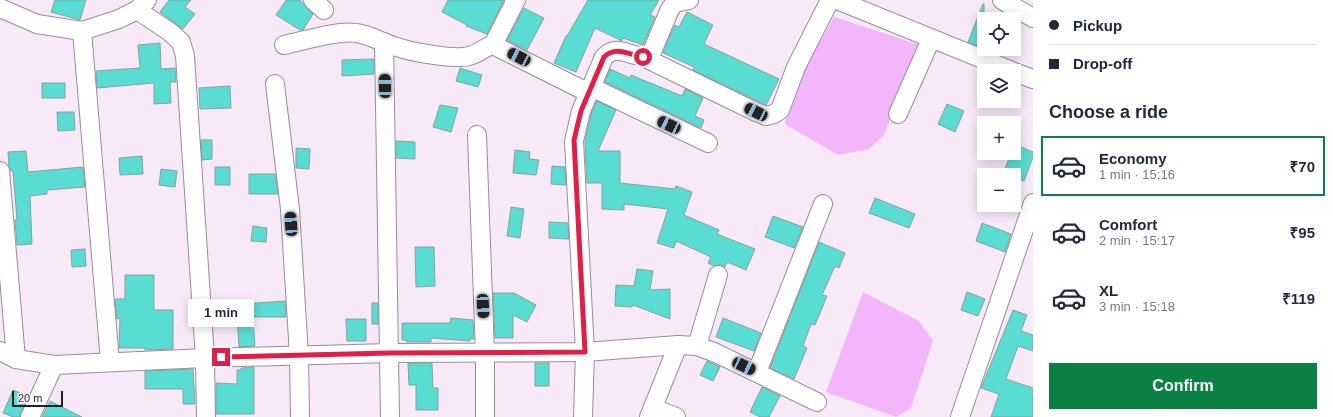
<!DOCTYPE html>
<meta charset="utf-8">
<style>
:root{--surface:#fff;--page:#f2f2f3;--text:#1f2937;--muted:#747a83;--line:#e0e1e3;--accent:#0b8043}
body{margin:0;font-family:Arial,sans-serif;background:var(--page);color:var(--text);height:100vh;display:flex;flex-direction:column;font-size:15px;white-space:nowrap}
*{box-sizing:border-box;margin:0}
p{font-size:13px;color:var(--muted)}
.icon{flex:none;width:22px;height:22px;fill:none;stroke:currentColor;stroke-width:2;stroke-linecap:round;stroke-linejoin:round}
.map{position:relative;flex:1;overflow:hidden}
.details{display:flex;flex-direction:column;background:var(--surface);width:300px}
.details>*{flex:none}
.guide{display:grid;align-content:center;height:88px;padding:0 16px;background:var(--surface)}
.fabs{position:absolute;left:977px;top:12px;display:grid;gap:8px}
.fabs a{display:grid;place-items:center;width:44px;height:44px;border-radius:0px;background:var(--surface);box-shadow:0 2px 10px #0003;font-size:20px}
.scale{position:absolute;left:12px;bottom:10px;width:51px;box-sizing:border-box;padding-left:4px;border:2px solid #221d22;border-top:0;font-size:11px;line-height:14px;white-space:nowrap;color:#221d22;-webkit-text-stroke:3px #fff;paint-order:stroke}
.end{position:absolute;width:18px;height:18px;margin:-9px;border:5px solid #e11d48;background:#fff;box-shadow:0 0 0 2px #fff}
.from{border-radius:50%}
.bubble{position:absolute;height:28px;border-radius:0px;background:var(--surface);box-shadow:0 2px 10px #0003;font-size:13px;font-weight:700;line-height:28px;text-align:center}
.car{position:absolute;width:12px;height:24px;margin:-12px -6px;border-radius:5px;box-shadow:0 0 3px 1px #0007;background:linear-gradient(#222 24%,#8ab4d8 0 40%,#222 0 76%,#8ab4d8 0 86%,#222 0)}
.guide b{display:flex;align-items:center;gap:14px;height:38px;font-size:15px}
.guide b+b{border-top:1px solid var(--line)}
.guide i{width:10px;height:10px;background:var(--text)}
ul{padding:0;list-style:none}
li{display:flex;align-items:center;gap:12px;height:60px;margin:0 8px 6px;padding:0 8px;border:2px solid transparent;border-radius:0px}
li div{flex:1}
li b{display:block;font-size:15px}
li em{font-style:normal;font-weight:700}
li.on{border-color:var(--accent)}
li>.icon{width:36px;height:36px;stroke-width:1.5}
h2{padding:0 16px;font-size:18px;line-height:48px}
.cta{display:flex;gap:8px;margin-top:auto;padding:8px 16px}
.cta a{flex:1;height:46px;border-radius:0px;background:var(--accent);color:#fff;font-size:16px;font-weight:700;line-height:46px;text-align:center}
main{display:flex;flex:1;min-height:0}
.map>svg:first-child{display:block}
</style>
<main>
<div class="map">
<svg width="1033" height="417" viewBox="0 0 1033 417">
<rect width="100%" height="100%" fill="#f7e9f8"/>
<g fill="#f4b6fb">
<path d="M834,17L920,45L884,135L869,149L838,155L785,124L790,95Z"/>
<path d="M863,292L919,321L933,341L911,408L896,417L826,392Z"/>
</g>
<g fill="#59dcd1" stroke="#8aa09e">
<path d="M55,0H86L80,20L51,12Z"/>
<path d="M169,0H191L185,7L195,14L183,29L160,12Z"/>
<path d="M286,0H300L313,14L303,30H300L276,15Z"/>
<path d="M448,0H504L487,34L466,26L467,25L442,12Z"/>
<path d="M588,0H659L650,15L655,17L643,45L623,38L622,41L595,28L576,72L554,63L566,36H567Z"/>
<path d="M983,4H984V48L968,42Z"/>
<path d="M524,8L544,18L527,50L507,40Z"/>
<path d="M687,12L713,25L704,44L779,79L766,105L693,70L694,67L663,53L675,25L679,27Z"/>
<path d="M160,43L161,69L175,68L176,82H170L171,103L154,104V83L97,88L96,71L140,68L138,45Z"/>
<path d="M374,59V74L342,76V60Z"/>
<path d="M460,68L482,75L478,87L456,81Z"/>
<path d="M610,69L630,78L631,75L682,96L685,89L703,98L695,116L704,120L701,128L605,82Z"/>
<rect x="42" y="83" width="23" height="15"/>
<path d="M230,86L231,108L200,109L199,88Z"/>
<path d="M597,101L616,110L598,151H620V183L675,189L676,186L692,192L684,215L719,230L717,234L755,249L746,270L727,262L725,267L721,265L714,266L708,263L711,257L676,241L674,248L657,243L668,209L624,204V210L602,209V183H587L585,142L591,114Z"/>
<path d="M947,104L964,111L955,132L938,124Z"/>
<path d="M440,105L458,108L451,132L433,127Z"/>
<path d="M57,112H74L75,130L58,131Z"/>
<path d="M201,140H212V159L202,160Z"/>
<path d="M396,141L415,142V159L396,158Z"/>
<path d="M1014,144L1033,152V157L1024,181L1014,178V175L1003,174L1010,156L1004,153H1014Z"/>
<path d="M296,148L310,149L309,169L296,168Z"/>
<path d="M515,150L530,152L529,159L539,160L536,175L513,173Z"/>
<path d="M26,151L28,172L83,167L85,187L47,190V194L30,196L32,244L17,245L15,220H17L13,171H11L9,166L8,152Z"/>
<path d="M142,156L143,174L120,175L119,158Z"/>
<path d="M552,166L565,167L566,185L551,184Z"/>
<rect x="215" y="167" width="15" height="18"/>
<path d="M161,169L177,171L175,187L159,185Z"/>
<path d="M249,174H275L278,194H249Z"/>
<path d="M875,198L915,214L909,228L869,213Z"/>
<path d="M511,207L524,209L520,238L507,236Z"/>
<path d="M773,216L803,227L794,248L765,237Z"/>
<path d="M549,222L568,223L569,239L549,238Z"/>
<path d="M982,223L1011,234L1005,252L976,241Z"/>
<path d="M253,226L267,228L266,242L251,241Z"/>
<path d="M819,242L845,253L839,268L835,266L822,295L827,296L815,325L811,324L803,346L807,348L794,379L770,368Z"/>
<path d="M415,247H434L435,286L416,287Z"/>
<path d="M85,249L86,266L72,267L71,250Z"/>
<path d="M637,269L653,271L650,290L670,289V319L633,305L632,307L615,306L616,285L634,286Z"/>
<path d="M125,275H154V310H173V349L145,350V348H119L120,318L117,319L115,299H125Z"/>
<path d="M967,292L985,299L978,316L961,310Z"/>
<path d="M493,293H514L536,305L527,322L513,315V338H495Z"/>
<path d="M285,301L286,317H253L255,346L239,347L237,317H216L215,306Z"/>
<rect x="372" y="303" width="6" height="21"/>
<path d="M1013,310L1027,315L1021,331L1033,335V351L1018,346L1006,379L1033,388V417H991L999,394L981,388Z"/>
<path d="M451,318L473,320L474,339H470V341L431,338V342H407L406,340H402V323H450Z"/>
<path d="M723,318L761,333L754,351L716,337Z"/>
<path d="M346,319H366V341H347Z"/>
<path d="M707,361L720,367L713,381L700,375Z"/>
<path d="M408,363H432L433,388H438V410H416V385H409Z"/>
<rect x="535" y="363" width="14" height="23"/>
<path d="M254,367V414H216V383L237,384V370H241V368Z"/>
<path d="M193,369L195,404H183V389H145V371Z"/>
<path d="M762,387L780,396L769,417H760L750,412Z"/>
<path d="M13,390L28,396L20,417H13L3,413Z"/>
<path d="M50,401L82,417H42Z"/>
</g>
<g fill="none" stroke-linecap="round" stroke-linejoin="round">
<defs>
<g id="street">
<path d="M313,0L324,10"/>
<path d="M837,0L1012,71"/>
<path d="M1002,0L1033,18"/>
<path d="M0,8L37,24L82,31L119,19L137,10L147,0"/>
<path d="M137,10L170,32L181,42L185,56L205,358L206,417"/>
<path d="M82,31L110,362"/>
<path d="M384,42L390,417"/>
<path d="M284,45C303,41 338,30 356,33C371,35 383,43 397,47C411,52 455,60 469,56C479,54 484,47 493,45L589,93"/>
<path d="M493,45L516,0"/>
<path d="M643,57L756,112L766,116L774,114L780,110L796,67L830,0"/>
<path d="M1014,72L1033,79"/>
<path d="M275,84L290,209L299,356L300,417"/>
<path d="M591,87L708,143"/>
<path d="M898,114L931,39"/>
<path d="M477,135L485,353V417"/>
<path d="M0,171L16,359"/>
<path d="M697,346L718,275"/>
<path d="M0,351L16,359L54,365L205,358L390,353L585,352L678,345L697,346L716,353L817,402"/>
<path d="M757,372L823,204"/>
<path d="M653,408L676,417"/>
<path d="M30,417L54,365"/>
<path d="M583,417L585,352L574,141L581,111L604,57C620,41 632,62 651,54L670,9L675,3L689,0"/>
<path d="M649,417L678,345"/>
<path d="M960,417L1033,203"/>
</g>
</defs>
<use href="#street" stroke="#998c9a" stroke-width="20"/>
<use href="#street" stroke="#fff" stroke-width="18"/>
</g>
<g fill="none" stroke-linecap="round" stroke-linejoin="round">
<path stroke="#e11d48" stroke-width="5" d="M221,357L390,353L585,352L574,140L581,111L604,57C616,45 629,55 643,57"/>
</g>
</svg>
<div class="fabs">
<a><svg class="icon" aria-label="locate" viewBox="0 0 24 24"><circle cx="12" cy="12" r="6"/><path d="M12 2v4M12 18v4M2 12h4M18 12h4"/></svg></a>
<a><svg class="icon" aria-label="layers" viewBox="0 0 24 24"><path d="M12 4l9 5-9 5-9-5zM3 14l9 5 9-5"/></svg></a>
<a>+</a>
<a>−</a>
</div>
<div class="scale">20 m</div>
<i class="end from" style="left:643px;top:57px"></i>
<i class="end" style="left:221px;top:357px"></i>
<div class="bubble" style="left:188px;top:299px;width:66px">1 min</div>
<i class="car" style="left:519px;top:57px;rotate:297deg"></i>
<i class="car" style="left:385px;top:86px;rotate:359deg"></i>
<i class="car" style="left:756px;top:112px;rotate:296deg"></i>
<i class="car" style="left:669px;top:125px;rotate:295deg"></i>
<i class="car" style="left:291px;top:224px;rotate:356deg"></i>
<i class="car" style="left:483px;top:306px;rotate:177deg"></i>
<i class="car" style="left:744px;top:366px;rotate:115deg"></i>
</div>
<section class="details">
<div class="guide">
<b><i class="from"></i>Pickup</b>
<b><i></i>Drop-off</b>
</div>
<h2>Choose a ride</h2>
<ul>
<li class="on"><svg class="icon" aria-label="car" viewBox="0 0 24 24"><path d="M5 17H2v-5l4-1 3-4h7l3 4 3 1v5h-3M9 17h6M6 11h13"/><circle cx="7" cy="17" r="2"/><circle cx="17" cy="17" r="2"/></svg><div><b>Economy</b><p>1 min · 15:16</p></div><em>₹70</em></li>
<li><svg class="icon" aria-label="car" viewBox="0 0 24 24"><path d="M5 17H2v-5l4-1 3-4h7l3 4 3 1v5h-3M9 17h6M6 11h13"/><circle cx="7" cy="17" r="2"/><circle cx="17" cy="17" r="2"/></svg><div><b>Comfort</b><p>2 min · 15:17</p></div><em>₹95</em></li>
<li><svg class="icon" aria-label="car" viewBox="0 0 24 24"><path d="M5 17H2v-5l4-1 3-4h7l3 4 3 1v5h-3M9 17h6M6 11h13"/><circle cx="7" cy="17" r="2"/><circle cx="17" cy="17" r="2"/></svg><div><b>XL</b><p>3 min · 15:18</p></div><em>₹119</em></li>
</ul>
<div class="cta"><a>Confirm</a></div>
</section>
</main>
